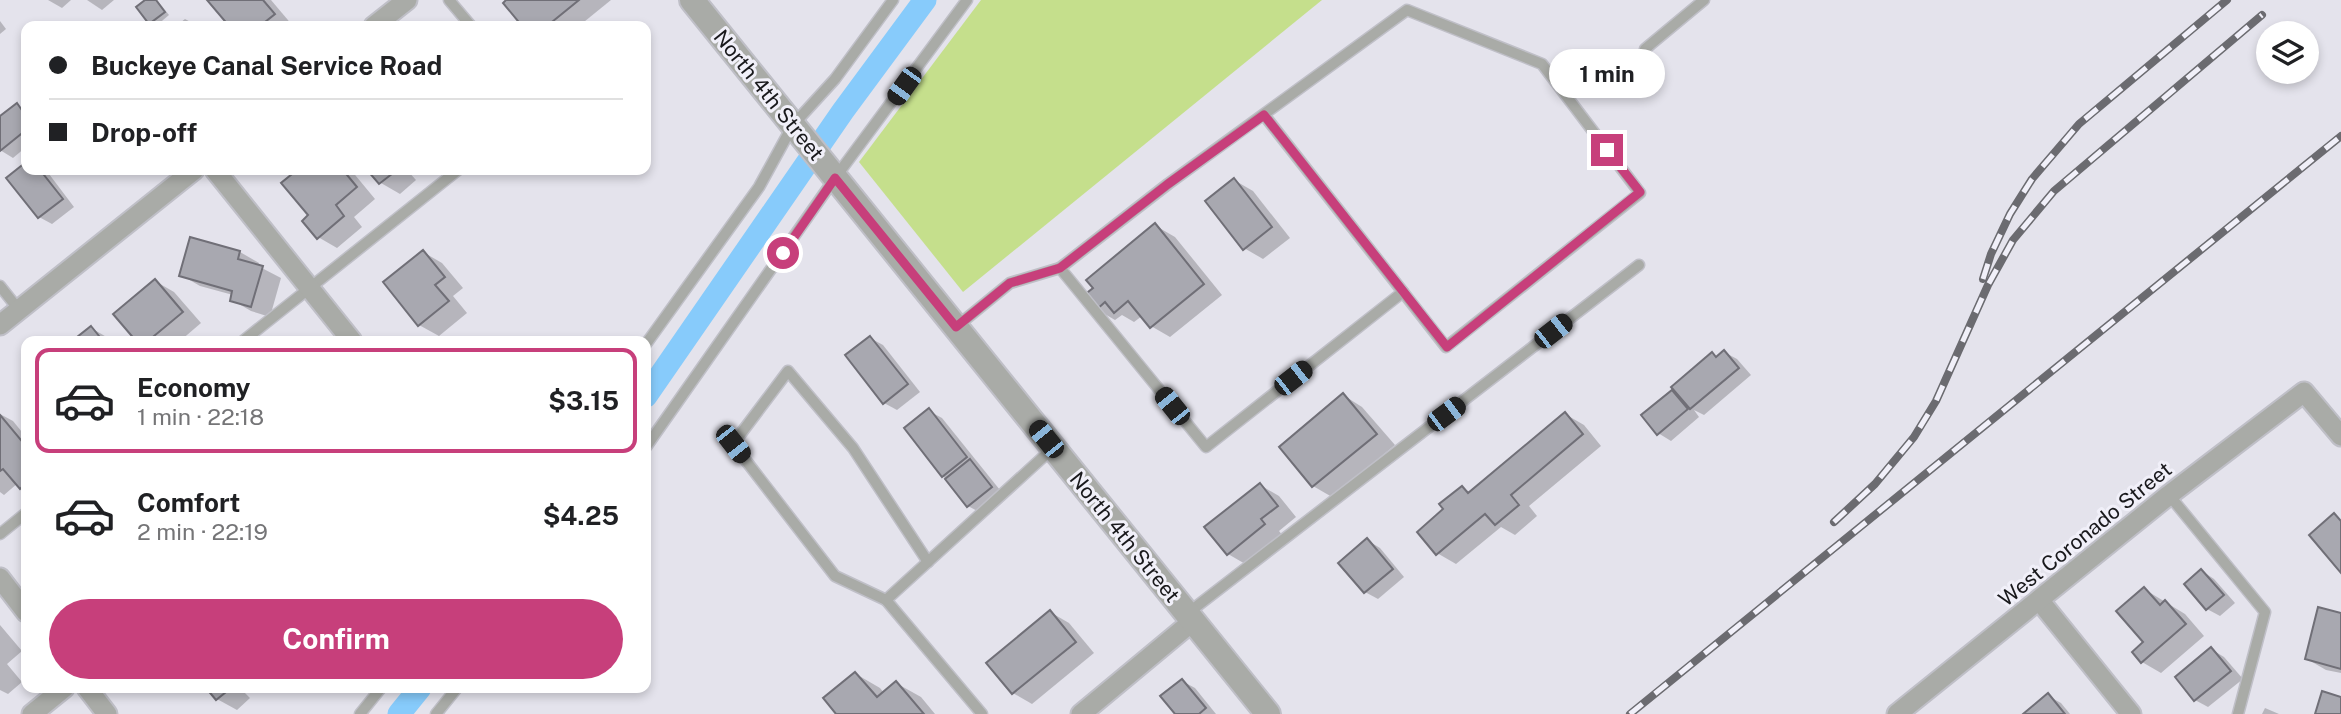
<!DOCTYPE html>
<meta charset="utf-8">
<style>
:root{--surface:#fff;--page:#f2f2f2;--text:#202124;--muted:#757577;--line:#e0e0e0;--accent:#c73f7b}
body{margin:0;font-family:"Public Sans",sans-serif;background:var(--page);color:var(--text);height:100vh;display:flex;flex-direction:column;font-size:26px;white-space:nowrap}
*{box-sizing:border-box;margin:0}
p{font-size:23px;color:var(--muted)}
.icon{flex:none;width:38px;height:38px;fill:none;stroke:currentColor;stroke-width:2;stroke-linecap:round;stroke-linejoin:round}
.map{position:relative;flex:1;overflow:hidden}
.side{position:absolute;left:21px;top:336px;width:630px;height:357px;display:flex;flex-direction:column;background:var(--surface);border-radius:14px;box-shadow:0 4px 10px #0003}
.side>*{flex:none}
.banner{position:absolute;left:21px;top:21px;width:630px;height:154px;border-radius:14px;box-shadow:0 4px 10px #0003;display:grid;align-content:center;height:154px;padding:0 28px;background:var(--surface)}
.tools{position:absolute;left:2256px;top:21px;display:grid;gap:14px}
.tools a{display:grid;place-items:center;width:63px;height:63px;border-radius:50%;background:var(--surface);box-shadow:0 4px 10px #0003;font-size:35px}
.end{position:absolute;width:32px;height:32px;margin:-16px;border:9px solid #c73f7b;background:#fff;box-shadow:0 0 0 4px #fff}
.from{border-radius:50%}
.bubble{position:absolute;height:49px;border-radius:24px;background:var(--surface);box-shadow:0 4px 10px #0003;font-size:23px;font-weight:700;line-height:49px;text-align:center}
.car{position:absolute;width:21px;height:42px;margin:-21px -10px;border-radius:9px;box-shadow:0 0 5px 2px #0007;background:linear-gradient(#222 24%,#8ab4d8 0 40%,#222 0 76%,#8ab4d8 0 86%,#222 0)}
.banner b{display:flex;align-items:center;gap:24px;height:66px;font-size:26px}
.banner b+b{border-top:2px solid var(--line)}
.banner i{width:18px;height:18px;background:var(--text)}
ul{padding:12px 0 0;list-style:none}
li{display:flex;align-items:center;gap:21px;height:105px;margin:0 14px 10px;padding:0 14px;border:4px solid transparent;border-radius:14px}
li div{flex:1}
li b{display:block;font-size:26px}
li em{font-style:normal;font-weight:700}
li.on{border-color:var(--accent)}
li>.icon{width:63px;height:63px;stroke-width:1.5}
.button{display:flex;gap:14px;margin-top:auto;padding:14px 28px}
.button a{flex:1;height:80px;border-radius:42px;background:var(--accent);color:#fff;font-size:28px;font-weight:700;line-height:80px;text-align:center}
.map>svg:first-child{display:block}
</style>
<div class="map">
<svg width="2341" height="714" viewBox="0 0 2341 714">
<rect width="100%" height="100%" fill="#e4e3ec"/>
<path fill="#c5df8c" d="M981,0H1322L963,292L859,162Z"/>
<g fill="#0003">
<path d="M48,0H71L62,8Z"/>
<path d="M87,0H114L102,10Z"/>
<path d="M147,0H157L169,15L156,26L150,23Z"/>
<path d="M209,0H271L293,26H232Z"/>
<path d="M509,0H611L579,26H525L505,3Z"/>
<path d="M185,19L198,26L202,23L208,26H176Z"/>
<path d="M0,21L6,29L0,34Z"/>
<path d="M17,105L26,111V147L13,158L0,150V118Z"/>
<path d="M26,164V170H46L74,207L52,224L39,217L9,178Z"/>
<path d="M300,170H351L375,199L354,217L362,227L337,248L318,237L311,216L283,183Z"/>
<path d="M370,170H407L416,180L400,194L381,183Z"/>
<path d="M1234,180L1253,191L1290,238L1263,259L1244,248Z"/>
<path d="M1156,226L1175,237L1222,295L1170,337L1151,326L1142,316L1134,322L1122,315L1115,320L1096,309Z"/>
<path d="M191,239L240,252L259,263L258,266L281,278L270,317L251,311L232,300L233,295L200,286L181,275Z"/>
<path d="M423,252L442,263L463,288L453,296L467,313L439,336L419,325L385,283Z"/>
<path d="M155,281L174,292L201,323L180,341H139L116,314Z"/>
<path d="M91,328L110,339L112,341H75Z"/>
<path d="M870,338L883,345L920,392L897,410L884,403Z"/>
<path d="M1724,352L1737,359L1751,375L1704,415L1694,410L1699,417L1671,441L1658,433L1643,416L1712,355L1717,358Z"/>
<path d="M1343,395L1362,407L1395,445L1332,497L1313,486L1281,447Z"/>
<path d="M929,411L942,418L1004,495L981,513L968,506L943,476Z"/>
<path d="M0,414L13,421L26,437V490L18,483L4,495L0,492Z"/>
<path d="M1565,414L1584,425L1601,446L1529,506L1537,516L1515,535L1501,527L1456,564L1437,553L1446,510L1462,488L1470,492Z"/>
<path d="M1260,485L1279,496L1296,517L1279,531L1283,536L1247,565L1228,554Z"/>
<path d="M1367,540L1380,548L1404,577L1378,599L1365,592Z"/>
<path d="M2202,571L2214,579L2235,603L2220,616L2207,609Z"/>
<path d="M2144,589L2185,614L2204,636L2161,673L2142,662L2146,643Z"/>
<path d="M1050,612L1069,623L1094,653L1032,704L1013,693L988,663Z"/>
<path d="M2341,615V673L2326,670L2307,659Z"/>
<path d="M0,625L22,651L7,664L22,682L8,694L0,690Z"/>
<path d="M2211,649L2224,657L2243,679L2208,707L2195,700Z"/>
<path d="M856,674L880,688L884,693L896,683L921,697L935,714H838Z"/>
<path d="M1182,681L1195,688L1216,714H1177Z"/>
<path d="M208,688H247L243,691L250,698L237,710L217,699Z"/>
<path d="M2048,696L2061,703L2070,714H2026Z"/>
<path d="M2265,708L2279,714H2262Z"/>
</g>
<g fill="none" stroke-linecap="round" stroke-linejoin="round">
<g stroke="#87cbfb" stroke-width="23">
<path d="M646,396L843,111L925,0"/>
<path d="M399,714L420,688"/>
</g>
</g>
<g fill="#a8a8b0" stroke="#706f77" stroke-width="2">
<path d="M145,0H156L165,12L149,24L136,7Z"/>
<path d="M207,0H263L275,14L260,26H229Z"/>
<path d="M506,0H579L547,26H522L503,3Z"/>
<path d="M17,103L26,116V130L0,151V116Z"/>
<path d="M26,162V170H40L63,199L38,218L6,178Z"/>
<path d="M297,170H343L357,187L336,205L344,216L317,239L302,221L308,215L281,183Z"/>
<path d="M367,170H397L379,184Z"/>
<path d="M1234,178L1272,227L1243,250L1205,201Z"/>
<path d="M1155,223L1204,284L1150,328L1128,301L1114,313L1105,302L1095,311L1083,296L1093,288L1086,280Z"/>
<path d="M190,237L240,251L238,259L263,266L251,307L230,301L232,291L179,276Z"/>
<path d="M423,250L445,277L435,285L449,301L418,326L383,282Z"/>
<path d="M155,279L183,312L148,341H136L113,314Z"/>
<path d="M91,326L103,341H72Z"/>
<path d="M870,336L908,384L883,404L845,355Z"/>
<path d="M1724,350L1739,368L1690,409L1671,387L1712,352L1716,357Z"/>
<path d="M1672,390L1688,409L1657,435L1641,415Z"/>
<path d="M1343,393L1377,434L1312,487L1279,447Z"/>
<path d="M929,408L967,457L942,477L904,428Z"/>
<path d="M1565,412L1583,434L1511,495L1519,505L1495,525L1485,514L1436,555L1417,532L1443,509L1439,504L1462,486L1468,493Z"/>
<path d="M0,415L26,446V483L20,489L3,469L0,471Z"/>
<path d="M970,459L992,487L967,507L945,479Z"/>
<path d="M1260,483L1278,506L1261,519L1265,524L1227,555L1204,527Z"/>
<path d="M2334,513L2341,521V573L2309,535Z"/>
<path d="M1367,538L1393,569L1364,593L1338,563Z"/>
<path d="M2201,569L2224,595L2206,610L2184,584Z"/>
<path d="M2144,587L2160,605L2165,600L2186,624L2141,663L2132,652L2143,642L2116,611Z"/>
<path d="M2318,607L2341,613V669L2305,659Z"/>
<path d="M1050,610L1076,642L1012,694L986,663Z"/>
<path d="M2211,647L2231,671L2194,701L2175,677Z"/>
<path d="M855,672L877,697L896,681L924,714H836L823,698Z"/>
<path d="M1182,679L1206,708L1199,714H1175L1160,696Z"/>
<path d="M206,688H231L216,700Z"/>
<path d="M2322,691L2341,697V714H2315Z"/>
<path d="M2048,693L2065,714H2023Z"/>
</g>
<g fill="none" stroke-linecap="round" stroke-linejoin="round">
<defs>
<g id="service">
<path d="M449,0L471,26"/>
<path d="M1407,10L1542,64L1640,193L1446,347L1403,292L1206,447L1060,268L1168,184Z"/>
<path d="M1645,49L1704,0"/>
<path d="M1264,115L1403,292"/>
<path d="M0,286L19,310"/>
<path d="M956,327L1010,283L1060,268"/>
<path d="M243,341L458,170"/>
<path d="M646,344L759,187L793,125L835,79L893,0"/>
<path d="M646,447L835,178L967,0"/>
<path d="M2169,495L2265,612L2238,714"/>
<path d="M0,534L26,513"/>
<path d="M886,600L835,576L733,444L788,371L853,448L928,562"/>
<path d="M1188,613L1639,265"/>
<path d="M360,714L381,688"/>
<path d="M436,714L457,688"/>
<path d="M982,714L886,600L1053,448"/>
</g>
<g id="minor">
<path d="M374,26L407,0"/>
<path d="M215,170L352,341"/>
<path d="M0,325L194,170"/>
<path d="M0,578L26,612"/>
<path d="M2039,600L2131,714"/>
<path d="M87,688L107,714"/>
<path d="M32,714L64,688"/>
<path d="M1081,714L1193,621"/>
<path d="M1897,714L2169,495L2304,392L2341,436"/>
</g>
<path id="tertiary" d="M692,0L1268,714"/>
</defs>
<use href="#service" stroke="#bfbfc7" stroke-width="13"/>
<use href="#minor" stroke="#bfbfc7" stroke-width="23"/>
<use href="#tertiary" stroke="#bfbfc7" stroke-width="28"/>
<use href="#service" stroke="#a9aba7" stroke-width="10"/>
<use href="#minor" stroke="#a9aba7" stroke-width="19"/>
<use href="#tertiary" stroke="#a9aba7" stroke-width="24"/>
<defs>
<g id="rail">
<path d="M1983,279L1991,254L2010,214L2032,179L2079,124L2227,0"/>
<path d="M1834,522L1875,484L1914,437L1936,401L1988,285L2013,240L2054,191L2262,15"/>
<path d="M1630,714L2341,136"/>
</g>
</defs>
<use href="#rail" stroke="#6b6b70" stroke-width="8"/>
<use href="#rail" stroke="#f1f0f9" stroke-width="5" stroke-dasharray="16" stroke-linecap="butt"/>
</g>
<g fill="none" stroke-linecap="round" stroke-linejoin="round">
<path stroke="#c73f7b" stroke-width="9" d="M783,253L835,178L956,327L1010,283L1060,268L1168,184L1264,115L1447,347L1640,192L1607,150"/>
</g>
<g text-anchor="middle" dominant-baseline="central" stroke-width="6" stroke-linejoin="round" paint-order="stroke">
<g font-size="21" fill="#19191c" stroke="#f1f0f9">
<text transform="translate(769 95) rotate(51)">North 4th Street</text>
<text transform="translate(2085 534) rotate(-39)">West Coronado Street</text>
<text transform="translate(1125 537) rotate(51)">North 4th Street</text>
</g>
</g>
</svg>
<div class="tools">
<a><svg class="icon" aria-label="layers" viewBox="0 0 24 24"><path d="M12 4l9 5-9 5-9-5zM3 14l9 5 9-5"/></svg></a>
</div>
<i class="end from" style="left:783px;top:253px"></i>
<i class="end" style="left:1607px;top:150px"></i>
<div class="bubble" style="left:1549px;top:49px;width:116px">1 min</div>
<i class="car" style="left:904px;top:86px;rotate:216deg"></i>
<i class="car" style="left:1553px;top:331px;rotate:52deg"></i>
<i class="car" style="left:1293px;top:378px;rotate:52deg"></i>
<i class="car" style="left:1172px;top:406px;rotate:321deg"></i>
<i class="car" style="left:1446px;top:414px;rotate:53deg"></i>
<i class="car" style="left:1046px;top:439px;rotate:321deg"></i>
<i class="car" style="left:733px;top:444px;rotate:142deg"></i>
<div class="banner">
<b><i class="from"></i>Buckeye Canal Service Road</b>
<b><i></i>Drop-off</b>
</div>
<section class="side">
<ul>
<li class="on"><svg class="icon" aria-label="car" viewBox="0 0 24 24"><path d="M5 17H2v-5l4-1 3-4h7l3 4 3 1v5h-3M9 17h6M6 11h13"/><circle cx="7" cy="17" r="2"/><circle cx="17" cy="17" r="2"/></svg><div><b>Economy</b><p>1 min · 22:18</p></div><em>$3.15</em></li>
<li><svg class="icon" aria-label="car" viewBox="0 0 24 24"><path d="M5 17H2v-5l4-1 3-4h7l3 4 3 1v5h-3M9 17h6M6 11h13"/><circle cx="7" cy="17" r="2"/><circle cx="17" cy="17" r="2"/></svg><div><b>Comfort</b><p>2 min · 22:19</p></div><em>$4.25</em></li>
</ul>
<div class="button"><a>Confirm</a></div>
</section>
</div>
